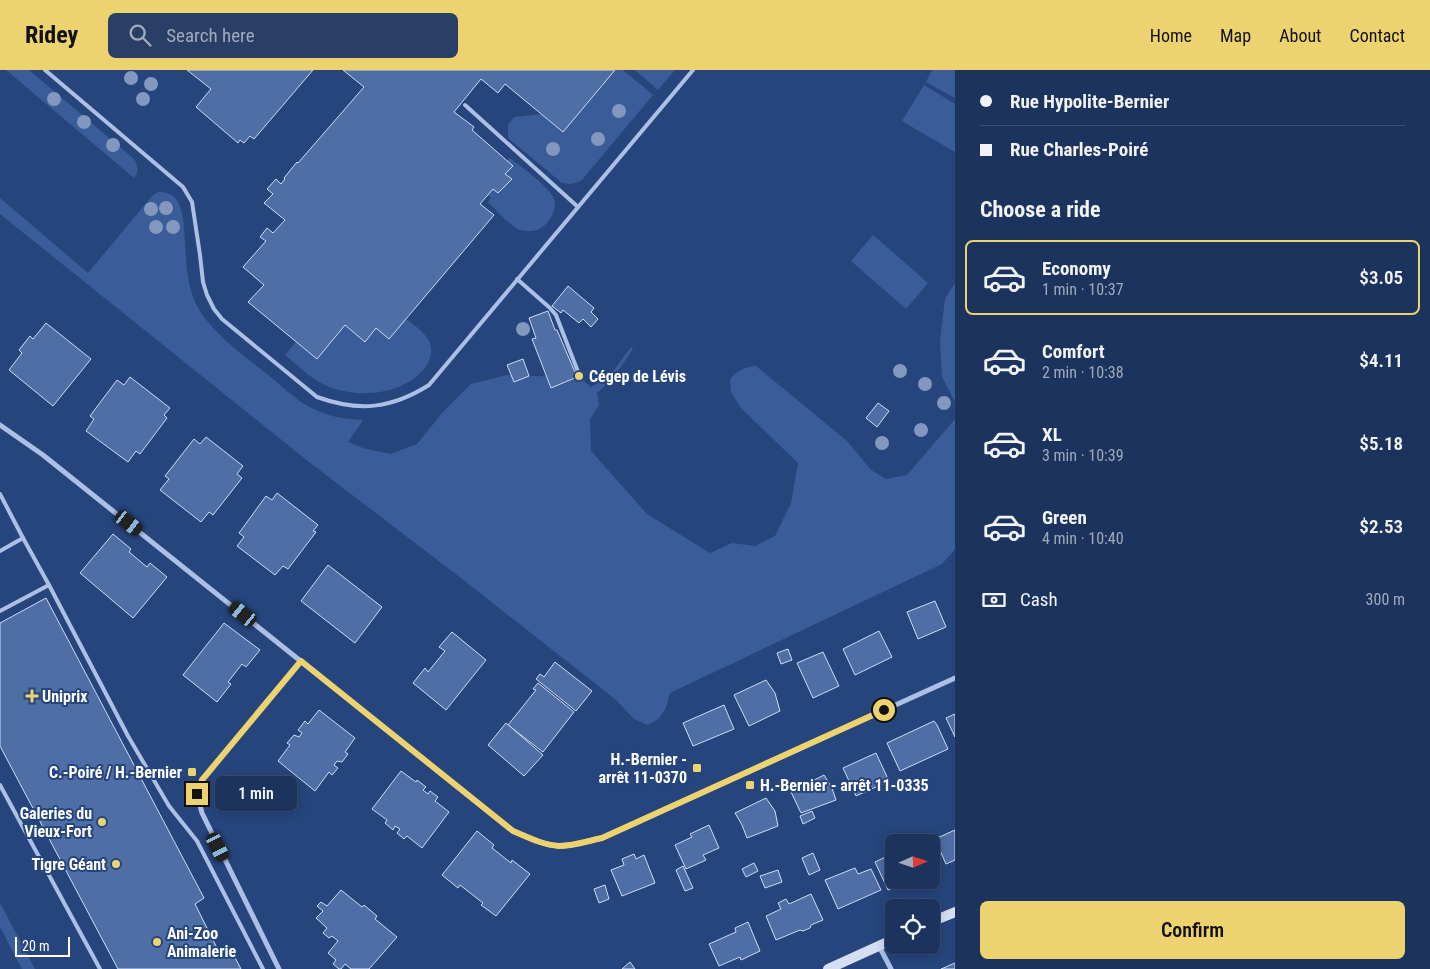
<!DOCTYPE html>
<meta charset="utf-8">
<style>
:root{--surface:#1c345d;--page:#293f66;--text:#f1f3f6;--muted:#a0aabc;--line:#3a4f72;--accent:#edd370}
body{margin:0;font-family:"Roboto Condensed",sans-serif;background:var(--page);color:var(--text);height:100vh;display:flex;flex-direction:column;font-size:19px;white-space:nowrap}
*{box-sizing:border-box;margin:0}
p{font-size:16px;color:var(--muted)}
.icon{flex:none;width:28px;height:28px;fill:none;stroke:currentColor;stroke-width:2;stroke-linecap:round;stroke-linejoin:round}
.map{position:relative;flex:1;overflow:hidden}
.drawer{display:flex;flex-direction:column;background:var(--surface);width:475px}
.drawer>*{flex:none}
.guide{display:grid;align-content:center;height:110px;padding:0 25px;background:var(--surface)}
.needle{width:32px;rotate:87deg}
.tools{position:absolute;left:885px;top:764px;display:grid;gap:10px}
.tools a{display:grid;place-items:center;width:55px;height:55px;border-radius:8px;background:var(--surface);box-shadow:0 2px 12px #0003,0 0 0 1px var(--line);font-size:25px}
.scale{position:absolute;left:15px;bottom:12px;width:55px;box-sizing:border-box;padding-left:5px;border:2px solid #fff;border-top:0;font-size:14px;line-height:18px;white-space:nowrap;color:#fff;-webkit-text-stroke:4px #26457c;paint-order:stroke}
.end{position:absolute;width:22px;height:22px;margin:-11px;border:6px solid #edd370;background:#111;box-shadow:0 0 0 2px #111}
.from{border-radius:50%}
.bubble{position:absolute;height:35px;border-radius:8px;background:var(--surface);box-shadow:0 2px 12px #0003,0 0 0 1px var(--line);font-size:16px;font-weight:600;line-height:35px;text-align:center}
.car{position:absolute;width:15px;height:30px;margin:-15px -8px;border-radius:6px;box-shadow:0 0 4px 1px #0007;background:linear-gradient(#222 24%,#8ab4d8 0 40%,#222 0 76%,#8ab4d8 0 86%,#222 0)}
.guide b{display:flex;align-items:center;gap:18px;height:48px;font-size:19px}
.guide b+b{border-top:1px solid var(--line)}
.guide i{width:12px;height:12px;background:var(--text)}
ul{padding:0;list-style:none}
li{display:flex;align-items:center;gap:15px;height:75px;margin:0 10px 8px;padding:0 15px;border:2px solid transparent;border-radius:8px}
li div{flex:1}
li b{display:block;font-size:19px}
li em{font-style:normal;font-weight:600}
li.active{border-color:var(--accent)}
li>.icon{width:45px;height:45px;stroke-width:1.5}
h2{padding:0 25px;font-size:22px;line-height:60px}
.pay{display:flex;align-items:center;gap:12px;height:55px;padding:0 25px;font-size:19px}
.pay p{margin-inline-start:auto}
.cta{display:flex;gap:10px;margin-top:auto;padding:10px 25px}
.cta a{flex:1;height:58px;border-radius:8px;background:var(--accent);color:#111;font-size:20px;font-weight:600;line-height:58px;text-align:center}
header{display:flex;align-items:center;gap:30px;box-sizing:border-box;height:70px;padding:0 25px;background:var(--accent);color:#111}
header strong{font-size:24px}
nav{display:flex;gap:28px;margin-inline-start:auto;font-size:18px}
.search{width:350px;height:45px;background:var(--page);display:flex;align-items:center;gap:12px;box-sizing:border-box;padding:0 18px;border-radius:8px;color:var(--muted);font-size:19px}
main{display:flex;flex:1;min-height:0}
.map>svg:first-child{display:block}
</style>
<header>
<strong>Ridey</strong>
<div class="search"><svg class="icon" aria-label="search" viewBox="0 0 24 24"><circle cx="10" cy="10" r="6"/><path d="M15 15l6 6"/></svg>Search here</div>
<nav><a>Home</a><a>Map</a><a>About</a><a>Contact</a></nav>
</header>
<main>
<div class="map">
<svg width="955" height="899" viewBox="0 0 955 899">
<rect width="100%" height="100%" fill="#26457c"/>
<g fill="#3a5d9a">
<path d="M6,0H29L134,89C138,96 139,102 134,108Z"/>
<path d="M615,0H623L653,25L581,111L571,114L562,113L508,68V55L514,47L541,44L563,62Z"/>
<path d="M635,0H675L658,20Z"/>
<path d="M932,0H955V28L926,12Z"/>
<path d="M924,15L955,34V82L902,51Z"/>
<path d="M510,88C521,97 546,114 553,127C559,138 549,154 539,159C534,162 525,161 520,160C510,156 496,140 488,132L491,128L488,125L493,119L498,123L511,109L505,104L513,96L507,91Z"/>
<path d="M158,122C164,122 171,123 175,128C184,137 184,160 185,172C186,192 187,213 195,232C209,262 247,288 272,308C285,319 297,331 312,338C328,347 345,349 363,350L348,372L363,378L390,384L417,374L443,342L471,314L507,305L561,307L583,310L591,317L608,308L631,277L633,279L613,308L597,323L599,335L590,349L591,381L647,444L710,483L732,473L755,476L775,466L791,433L798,393L741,338L731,322L730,309C738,300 745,297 756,296L847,371L871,400L886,409L907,405L955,349V479L942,494L672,622C667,627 669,628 667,634C664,644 657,652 647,655L633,648L616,630L457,505L309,392L0,144V128L88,203L153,125Z"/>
<path d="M873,165L928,213L906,239L851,191Z"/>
<path d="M955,213V332L942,307L940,271L945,229Z"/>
<path d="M406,249C414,255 426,263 430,273C433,282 430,292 424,299C404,323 365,328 335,319C316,314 300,297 285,285L296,272L317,289L345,255L364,271L376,258Z"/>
<path d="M0,833L35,899H22L0,857Z"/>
</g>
<g fill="#4f6ea5" stroke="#cedcf4">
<path d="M187,0H313L254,69L250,66L244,73L240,70L238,73L196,37L211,19Z"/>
<path d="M343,0H615L563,62L505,14L498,23L481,9L454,42L474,57L472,60L513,96L505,104L512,109L498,123L493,119L480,134L494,145L389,269L376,258L365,272L345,255L317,289L248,232L264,215L243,197L266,171L260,167L267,158L273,163L285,150L264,133L273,124L267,119L276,109L281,114L285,109L284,108L297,92L298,93L364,17Z"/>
<path d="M568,216L594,238L591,242L598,249L591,257L583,249L579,253L563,240L561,243L552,236Z"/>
<path d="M548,241L555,260H557L577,307L551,318L532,269L536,268L529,248Z"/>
<path d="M46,253L91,289L53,336L9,300L22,283L19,280L30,266L33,269Z"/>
<path d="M523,289L529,306L514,312L507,295Z"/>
<path d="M130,307L170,338L164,345L167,348L140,384L136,381L128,392L86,361L94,349L90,346L117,310L124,315Z"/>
<path d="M878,333L889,341L877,357L866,348Z"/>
<path d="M206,367L243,396L237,404L242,408L213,445L209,442L201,452L160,420L169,409L165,406L194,369L200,374Z"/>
<path d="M277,423L318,455L313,461L316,462L288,499L283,496L275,505L237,476L244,467L239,463L266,426L272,430Z"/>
<path d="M113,464L131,479L129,482L147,497L150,493L167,507L133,548L80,503Z"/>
<path d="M328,495L382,537L355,573L301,531Z"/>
<path d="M46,528L204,828L195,834L218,880L229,876L241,899H118L0,676V553Z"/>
<path d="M935,531L946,557L918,569L907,542Z"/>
<path d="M224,553L260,580L246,597L242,594L228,612L231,614L217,632L183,605Z"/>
<path d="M879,561L892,587L855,605L843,579Z"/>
<path d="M452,562L486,590L446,640L413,613L425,598L428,602L445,581L439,577Z"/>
<path d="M788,579L792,590L781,594L777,583Z"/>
<path d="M823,582L839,616L813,628L797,593Z"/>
<path d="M555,592L592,621L576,641L536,609L540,604L544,607Z"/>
<path d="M766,610L775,623L780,641L749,656L734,625Z"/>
<path d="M538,613L574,642L543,682L508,655L536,620L533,619Z"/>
<path d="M724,635L734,659L693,676L683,653Z"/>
<path d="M319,640L355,668L345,682L348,684L342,692L337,691L334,695L338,698L332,705L329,702L315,721L278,691L290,675L287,673L294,665L299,667L302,663L298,660L305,651L308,654Z"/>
<path d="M955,644V667L946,648Z"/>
<path d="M934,651L937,655L948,679L900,701L887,673Z"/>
<path d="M506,653L543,685L524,706L488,675Z"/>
<path d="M876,683L889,711L856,726L843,698Z"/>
<path d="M401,701L416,712L417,710L426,717L423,720L428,724L430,721L438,727L435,731L449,742L422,778L407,766L404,769L397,763L400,759L395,756L393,760L385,753L387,750L372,739Z"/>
<path d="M824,705L832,718L836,730L801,743L791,722Z"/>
<path d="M766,728L775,741L778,756L747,768L742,755L735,743Z"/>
<path d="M812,741L815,748L803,754L800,746Z"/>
<path d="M709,755L719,778L703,785L706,790L686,799L675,775L692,767L690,764Z"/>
<path d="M955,760V790L946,794L935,769Z"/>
<path d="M477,761L494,775L492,778L511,793L512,790L530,804L496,846L481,835L483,833L460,815L458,818L442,805Z"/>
<path d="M813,783L820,800L809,805L802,788Z"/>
<path d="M894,783V810H911L888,820L875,792Z"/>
<path d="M931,783L938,798L931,801Z"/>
<path d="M634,784L636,789L644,785L655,813L622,826L611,800L624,795L622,789Z"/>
<path d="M754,793L758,801L746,807L742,799Z"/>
<path d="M683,796L693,818L685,821L676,800Z"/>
<path d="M855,798L858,804L871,799L881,820L838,839L825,810Z"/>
<path d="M778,800L782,812L765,818L760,806Z"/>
<path d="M605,815L609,829L599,833L594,819Z"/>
<path d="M341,820L362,837L364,835L377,846L375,849L397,867L369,899H351L345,894L341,899H339L333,894L336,890L328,883L338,871L332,866L329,868L323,863L327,858L316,848L323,841L317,836L321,832L327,836Z"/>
<path d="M811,824L823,850L811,855L810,858L803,861L800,860L776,870L766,846L781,839L778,833L786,829L789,834Z"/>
<path d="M748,852L760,881L741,890L740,887L719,896L709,874L736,862L735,858Z"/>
<path d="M630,892L635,899H622Z"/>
<path d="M955,893V899H941Z"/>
</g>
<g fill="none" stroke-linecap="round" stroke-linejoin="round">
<g stroke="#abc0e4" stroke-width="4">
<path d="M45,0L183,117L192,132L200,185L203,212L207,225L214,239L222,249L317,327C359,342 391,339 429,315L693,0"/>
<path d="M465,35L578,137"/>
<path d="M517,209L550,238L556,245L580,307"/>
<path d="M0,424L23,468L0,481"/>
<path d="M49,515L128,666L169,736L197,771L263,899"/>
<path d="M0,541L49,515L23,468"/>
<path d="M0,715L100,899"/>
</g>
<g stroke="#abc0e4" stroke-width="5">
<path d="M0,355L43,385L513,761C527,767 542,775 559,776C573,776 588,771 602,768L955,608"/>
<path d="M879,876L891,899"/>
<path d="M279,899L202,743L197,724L202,710L301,591"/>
</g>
<g stroke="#d4dff4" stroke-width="10">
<path d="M931,852L955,842"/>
<path d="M828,899L894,869"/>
</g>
</g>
<g fill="#8298be">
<circle cx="131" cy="8" r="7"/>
<circle cx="151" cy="14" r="7"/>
<circle cx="54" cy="29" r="7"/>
<circle cx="143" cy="29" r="7"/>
<circle cx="619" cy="41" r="7"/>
<circle cx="84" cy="52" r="7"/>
<circle cx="598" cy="69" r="7"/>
<circle cx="113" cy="75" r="7"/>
<circle cx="553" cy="79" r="7"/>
<circle cx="166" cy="138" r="7"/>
<circle cx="151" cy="139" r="7"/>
<circle cx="156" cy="157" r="7"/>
<circle cx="173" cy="157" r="7"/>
<circle cx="523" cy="259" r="7"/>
<circle cx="900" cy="301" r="7"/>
<circle cx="925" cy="314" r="7"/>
<circle cx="944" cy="333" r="7"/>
<circle cx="921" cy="360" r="7"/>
<circle cx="882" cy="373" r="7"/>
</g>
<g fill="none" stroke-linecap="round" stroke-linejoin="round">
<path stroke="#edd370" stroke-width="6" d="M197,724L202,710L301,591L513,761C527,767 543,775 559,776C573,776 588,771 602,768L884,640"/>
</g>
<g fill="#edd370" stroke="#26457c" stroke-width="2">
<circle cx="579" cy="306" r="5"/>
<path d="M29.5 618.5h5v5h5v5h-5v5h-5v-5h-5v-5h5z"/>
<rect x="692" y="693" width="10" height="10" rx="2.5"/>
<rect x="187" y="697" width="10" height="10" rx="2.5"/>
<rect x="745" y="710" width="10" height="10" rx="2.5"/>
<circle cx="102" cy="752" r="5"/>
<circle cx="116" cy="794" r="5"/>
<circle cx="157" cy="872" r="5"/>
</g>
<g text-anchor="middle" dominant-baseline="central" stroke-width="4" stroke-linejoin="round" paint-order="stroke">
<g font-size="16" font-weight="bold" fill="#fff" stroke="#26457c" text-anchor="start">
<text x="589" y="306">Cégep de Lévis</text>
<text x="42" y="626">Uniprix</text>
<text x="687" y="689" text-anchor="end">H.-Bernier -<tspan x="687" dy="18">arrêt 11-0370</tspan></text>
<text x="182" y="702" text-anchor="end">C.-Poiré / H.-Bernier</text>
<text x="760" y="715">H.-Bernier - arrêt 11-0335</text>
<text x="92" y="743" text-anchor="end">Galeries du<tspan x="92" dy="18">Vieux-Fort</tspan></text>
<text x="106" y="794" text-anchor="end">Tigre Géant</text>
<text x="167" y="863">Ani-Zoo<tspan x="167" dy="18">Animalerie</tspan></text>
</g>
</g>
</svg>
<div class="tools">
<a><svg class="needle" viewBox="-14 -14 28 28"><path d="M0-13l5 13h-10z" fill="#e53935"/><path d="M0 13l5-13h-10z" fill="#a0aabc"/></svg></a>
<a><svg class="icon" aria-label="locate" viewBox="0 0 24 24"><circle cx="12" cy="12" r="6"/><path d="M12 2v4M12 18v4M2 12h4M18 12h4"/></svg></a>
</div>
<div class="scale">20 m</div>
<i class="end from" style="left:884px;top:640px"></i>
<i class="end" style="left:197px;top:724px"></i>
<div class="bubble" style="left:215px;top:706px;width:82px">1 min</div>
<i class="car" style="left:129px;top:453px;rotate:128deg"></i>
<i class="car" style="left:243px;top:544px;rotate:309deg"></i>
<i class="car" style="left:218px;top:777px;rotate:153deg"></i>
</div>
<section class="drawer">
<div class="guide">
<b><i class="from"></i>Rue Hypolite-Bernier</b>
<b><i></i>Rue Charles-Poiré</b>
</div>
<h2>Choose a ride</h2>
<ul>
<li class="active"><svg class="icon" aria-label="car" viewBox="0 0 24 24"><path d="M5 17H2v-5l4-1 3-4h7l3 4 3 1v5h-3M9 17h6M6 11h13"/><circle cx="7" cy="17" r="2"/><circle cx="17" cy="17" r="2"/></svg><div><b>Economy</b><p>1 min · 10:37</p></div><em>$3.05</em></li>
<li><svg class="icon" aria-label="car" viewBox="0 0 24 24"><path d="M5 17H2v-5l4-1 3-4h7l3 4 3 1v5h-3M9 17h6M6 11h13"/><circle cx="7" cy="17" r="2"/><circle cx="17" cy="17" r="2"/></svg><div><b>Comfort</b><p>2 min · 10:38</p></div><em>$4.11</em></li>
<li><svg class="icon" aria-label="car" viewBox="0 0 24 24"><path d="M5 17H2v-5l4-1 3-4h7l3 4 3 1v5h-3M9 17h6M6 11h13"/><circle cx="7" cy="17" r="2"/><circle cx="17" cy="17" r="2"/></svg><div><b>XL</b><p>3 min · 10:39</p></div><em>$5.18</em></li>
<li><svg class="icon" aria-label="car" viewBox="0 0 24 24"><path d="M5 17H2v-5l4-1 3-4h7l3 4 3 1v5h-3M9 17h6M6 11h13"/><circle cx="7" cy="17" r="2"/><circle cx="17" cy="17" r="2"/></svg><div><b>Green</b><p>4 min · 10:40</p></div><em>$2.53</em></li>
</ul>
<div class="pay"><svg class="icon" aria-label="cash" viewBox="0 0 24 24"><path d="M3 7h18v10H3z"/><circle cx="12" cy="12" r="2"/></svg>Cash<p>300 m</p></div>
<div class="cta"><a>Confirm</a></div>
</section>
</main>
